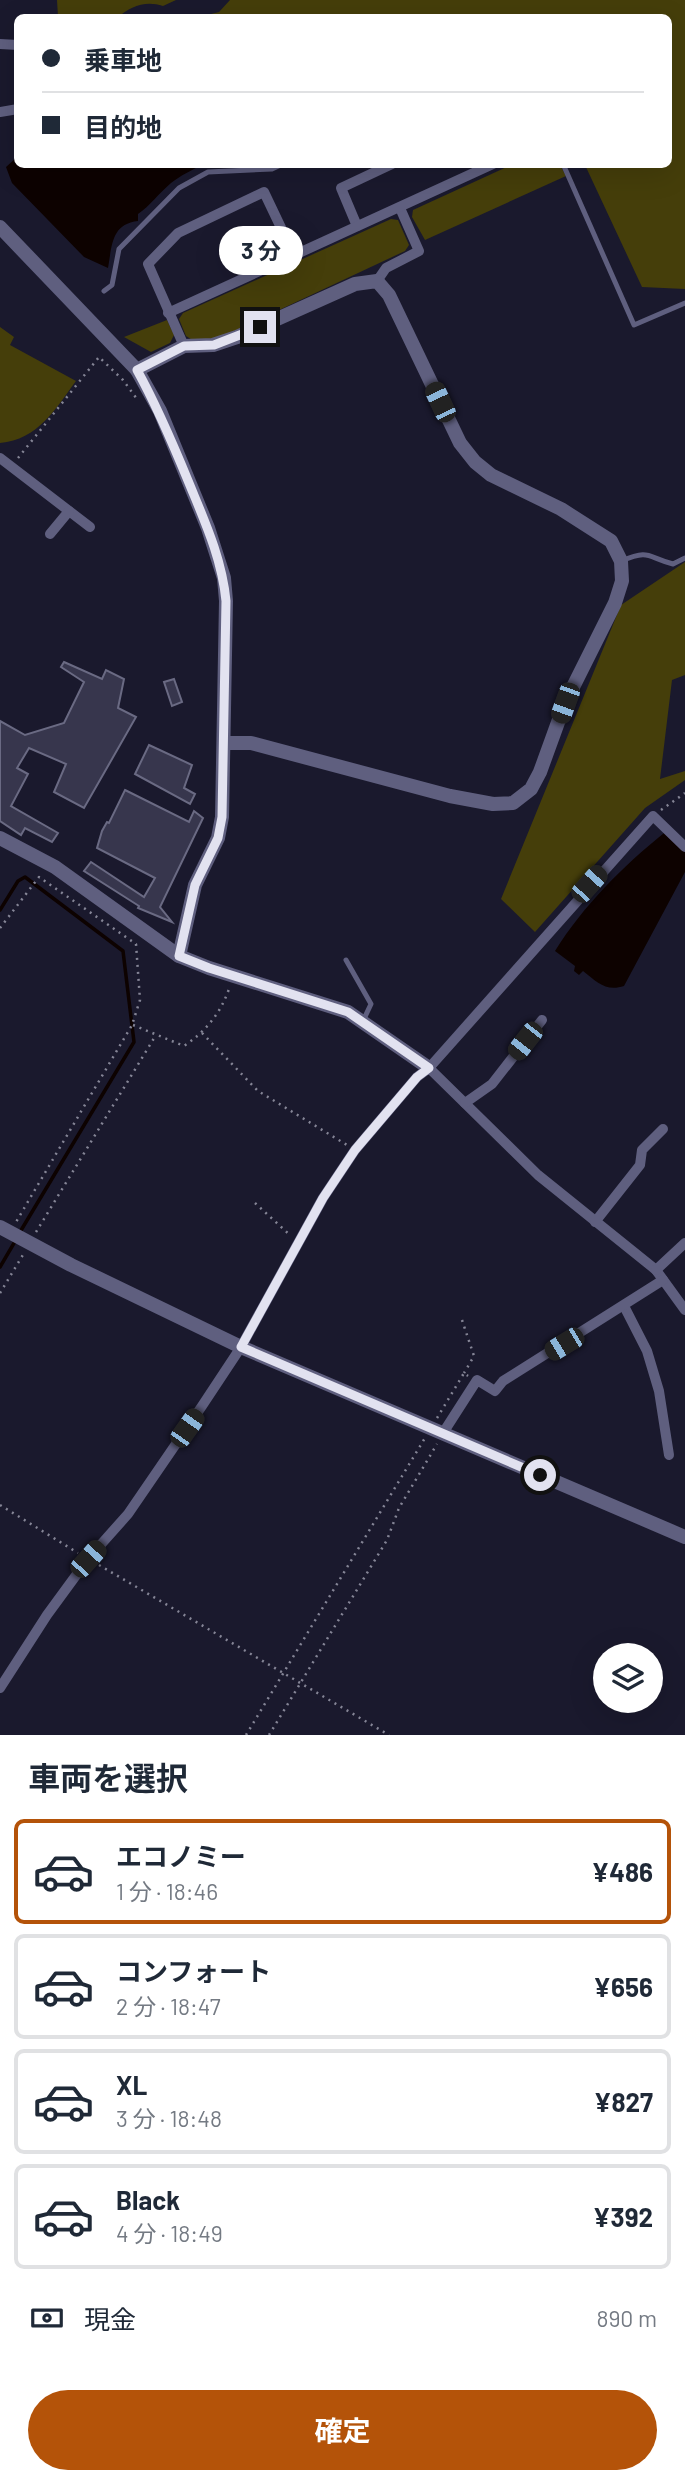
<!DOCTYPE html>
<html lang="ja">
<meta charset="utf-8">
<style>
:root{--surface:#fff;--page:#f6f6f7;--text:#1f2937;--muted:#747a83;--line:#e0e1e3;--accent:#b45309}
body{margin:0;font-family:Barlow,"Noto Sans JP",sans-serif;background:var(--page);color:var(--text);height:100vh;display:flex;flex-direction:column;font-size:26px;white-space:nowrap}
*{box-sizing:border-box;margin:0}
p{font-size:23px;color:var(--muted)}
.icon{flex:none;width:38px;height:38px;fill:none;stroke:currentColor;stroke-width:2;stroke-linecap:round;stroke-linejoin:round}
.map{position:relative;height:1735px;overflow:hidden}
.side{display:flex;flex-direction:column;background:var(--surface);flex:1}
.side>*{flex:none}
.top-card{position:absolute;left:14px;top:14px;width:658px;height:154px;border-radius:10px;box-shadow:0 7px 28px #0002;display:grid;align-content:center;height:154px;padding:0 28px;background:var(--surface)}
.controls{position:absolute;left:593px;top:1643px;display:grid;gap:14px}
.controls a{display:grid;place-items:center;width:70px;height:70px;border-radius:50%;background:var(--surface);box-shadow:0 7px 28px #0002;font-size:35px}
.end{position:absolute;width:32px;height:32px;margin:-16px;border:9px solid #e2e2f0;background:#111;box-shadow:0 0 0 4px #111}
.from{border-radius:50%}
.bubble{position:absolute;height:49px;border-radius:24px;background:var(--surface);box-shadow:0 7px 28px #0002;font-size:23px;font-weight:700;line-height:49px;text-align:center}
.car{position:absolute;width:21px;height:42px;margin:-21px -10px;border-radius:9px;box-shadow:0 0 5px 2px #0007;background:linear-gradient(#222 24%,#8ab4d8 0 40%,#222 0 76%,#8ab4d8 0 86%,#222 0)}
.top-card b{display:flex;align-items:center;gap:24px;height:66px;font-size:26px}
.top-card b+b{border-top:2px solid var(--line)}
.top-card i{width:18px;height:18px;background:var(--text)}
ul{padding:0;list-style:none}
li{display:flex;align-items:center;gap:21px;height:105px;margin:0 14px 10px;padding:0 14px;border:4px solid var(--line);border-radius:10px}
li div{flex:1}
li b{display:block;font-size:26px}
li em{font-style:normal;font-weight:700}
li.active{border-color:var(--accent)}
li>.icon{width:63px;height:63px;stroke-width:1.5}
h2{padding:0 28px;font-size:32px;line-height:84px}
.pay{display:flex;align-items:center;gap:18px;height:77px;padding:0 28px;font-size:26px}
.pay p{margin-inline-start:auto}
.action{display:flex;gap:14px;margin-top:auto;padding:14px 28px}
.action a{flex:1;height:80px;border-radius:42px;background:var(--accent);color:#fff;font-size:28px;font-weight:700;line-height:80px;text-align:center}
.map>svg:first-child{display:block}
</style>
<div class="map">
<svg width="685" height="1735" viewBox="0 0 685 1735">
<rect width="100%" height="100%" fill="#1a192d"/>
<g fill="#453e0a">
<path d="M57,0H176L163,6C146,0 130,6 117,18L58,17Z"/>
<path d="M230,0H685V289L642,287L585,165L668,164V18L199,17L219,12Z"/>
<path d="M511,165H560L566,176L425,240L412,217L413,210Z"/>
<path d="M391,219L398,220L409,245L405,251L219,338L194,341L186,336L179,319L183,313Z"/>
<path d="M167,320L174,335L170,343L151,352L124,337Z"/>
<path d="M0,327L14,337L10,345L76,381C56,408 38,440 0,443Z"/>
<path d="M685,562V675L672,680L660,779L685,771V780L645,808L535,932L501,899L621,605Z"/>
</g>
<g fill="#0d0200">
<path d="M17,157L18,164L201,165C191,171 181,175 171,183C159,193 150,206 138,214V221C111,224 112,246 108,268L84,257L12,183L6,167Z"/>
<path d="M664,833L685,850V872L624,986C606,992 597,982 583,971L579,975L574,971L575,966L555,951C584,905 622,867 664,833Z"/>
</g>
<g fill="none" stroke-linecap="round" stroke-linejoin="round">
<g stroke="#0d0200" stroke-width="3.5">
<path d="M0,910L18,881L25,877L123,951L134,1042L20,1232"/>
<path d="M0,1267L17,1238"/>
</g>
</g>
<g fill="#37364d" stroke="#6a6a83" stroke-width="2">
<path d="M64,662L102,679L106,670L124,679L118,708L136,717L84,808L54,792L66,764L29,748L17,768L28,774L11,806L58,833L52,842L25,828L21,835L0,821V721L25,735L64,723L84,682L61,667Z"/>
<path d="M174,679L182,702L172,706L164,682Z"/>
<path d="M149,745L192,765L184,788L195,794L190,804L135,774Z"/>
<path d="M125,790L189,822L194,811L203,818L160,907L172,922L138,908L139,906L84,871L91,862L144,897L155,878L97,848L102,831L107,822L109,823Z"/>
</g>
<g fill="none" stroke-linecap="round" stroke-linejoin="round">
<g stroke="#858596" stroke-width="2.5" stroke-dasharray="2 5" stroke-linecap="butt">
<path d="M18,458L99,357L123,380L137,399"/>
<path d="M661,810L685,793"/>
<path d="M0,928L39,877L136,944L140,1000L132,1025L16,1222"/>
<path d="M133,1025L184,1046C206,1031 220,1014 229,989"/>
<path d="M202,1033L258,1091L347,1145"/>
<path d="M255,1203L291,1236"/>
<path d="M36,1232L156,1035"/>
<path d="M0,1293L24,1253"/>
<path d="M462,1320L474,1356L464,1373"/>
<path d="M437,1418L464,1373L468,1376"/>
<path d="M0,1505L78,1553"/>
<path d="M99,1565L389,1735"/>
<path d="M246,1735L425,1438"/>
<path d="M269,1735L387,1540L399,1508L437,1444"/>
</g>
<g stroke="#5f5f7f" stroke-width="5">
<path d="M563,164L634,325L685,303"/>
<path d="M104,291L112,285L119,249L179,188L208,172L272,169L283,164"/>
<path d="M621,561C651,549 646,557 673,564L685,558"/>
<path d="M346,960L371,1004L363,1021"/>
</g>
<g stroke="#5f5f7f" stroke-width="10">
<path d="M0,44L18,45"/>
<path d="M0,112L18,109"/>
<path d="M357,226L341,188L392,164"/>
<path d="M377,281L386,268L419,251L400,208"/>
<path d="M168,313L493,164"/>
<path d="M184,346L148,264L178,233L264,192L294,255"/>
<path d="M0,458L90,527"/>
<path d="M50,534L69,511"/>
<path d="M429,1068L538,1175L656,1270L685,1310"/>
<path d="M465,1103L492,1084L542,1020"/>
<path d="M595,1222L640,1165L642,1150L663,1129"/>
<path d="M656,1270L685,1243"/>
<path d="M624,1306L647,1351L659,1391L669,1455"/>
<path d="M443,1433L477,1380L495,1391L503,1381L663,1280"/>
<path d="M0,1688L47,1615L88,1559L128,1514L202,1406L241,1347L323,1198L355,1150L417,1077L429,1068L653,816L685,847"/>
</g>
<g stroke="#5f5f7f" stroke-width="14">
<path d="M0,227L137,370L160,411L208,528L224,578L226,601L222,817L218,838L195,885L179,956"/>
<path d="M137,370L184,346L213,345L237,337L355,284L377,281L389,295L460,443L475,462L491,475L561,509L611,541L621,561L622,581L615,603L565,703L540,772L531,789L513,803L493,804L450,796L251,743H224"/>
<path d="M0,838L55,867L179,956L209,968L348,1012L429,1068"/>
<path d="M0,1227L71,1265L241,1347L685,1537"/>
</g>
</g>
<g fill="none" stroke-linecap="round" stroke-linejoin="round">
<path stroke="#e2e2f0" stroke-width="9" d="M260,327L214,345L184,346L137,370C157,406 173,444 189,483C205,522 222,559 226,601L222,817L218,838L195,885L179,956L209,968L348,1012L429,1068L417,1077L355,1150L323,1198L241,1347L540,1475"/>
</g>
</svg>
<div class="controls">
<a><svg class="icon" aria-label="layers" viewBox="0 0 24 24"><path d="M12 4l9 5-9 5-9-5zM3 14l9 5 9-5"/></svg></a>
</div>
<i class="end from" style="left:540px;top:1475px"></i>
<i class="end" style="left:260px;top:327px"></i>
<div class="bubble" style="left:219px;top:226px;width:84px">3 分</div>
<i class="car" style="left:440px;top:402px;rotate:335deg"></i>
<i class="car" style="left:565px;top:703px;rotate:200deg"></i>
<i class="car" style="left:589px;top:884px;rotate:42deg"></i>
<i class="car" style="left:525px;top:1041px;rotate:218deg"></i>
<i class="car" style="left:564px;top:1344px;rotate:239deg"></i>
<i class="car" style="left:187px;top:1428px;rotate:35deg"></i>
<i class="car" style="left:88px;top:1559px;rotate:42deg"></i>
<div class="top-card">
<b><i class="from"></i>乗車地</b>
<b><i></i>目的地</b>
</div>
</div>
<section class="side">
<h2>車両を選択</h2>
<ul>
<li class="active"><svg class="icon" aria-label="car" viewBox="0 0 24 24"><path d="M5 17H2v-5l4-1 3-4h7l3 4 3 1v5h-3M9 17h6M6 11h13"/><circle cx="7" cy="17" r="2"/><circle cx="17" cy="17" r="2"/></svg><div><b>エコノミー</b><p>1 分 · 18:46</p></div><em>¥486</em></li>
<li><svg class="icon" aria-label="car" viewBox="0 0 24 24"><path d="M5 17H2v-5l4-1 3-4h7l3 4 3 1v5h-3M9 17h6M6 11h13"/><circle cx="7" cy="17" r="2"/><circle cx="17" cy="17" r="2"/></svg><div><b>コンフォート</b><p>2 分 · 18:47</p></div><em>¥656</em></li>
<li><svg class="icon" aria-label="car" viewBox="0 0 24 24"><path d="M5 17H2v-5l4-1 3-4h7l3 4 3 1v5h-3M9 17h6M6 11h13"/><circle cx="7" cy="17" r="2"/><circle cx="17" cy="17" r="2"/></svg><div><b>XL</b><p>3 分 · 18:48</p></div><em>¥827</em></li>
<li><svg class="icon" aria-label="car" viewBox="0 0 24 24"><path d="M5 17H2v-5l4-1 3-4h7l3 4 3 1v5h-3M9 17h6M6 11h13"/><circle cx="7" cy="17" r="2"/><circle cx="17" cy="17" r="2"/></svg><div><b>Black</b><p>4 分 · 18:49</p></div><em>¥392</em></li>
</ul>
<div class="pay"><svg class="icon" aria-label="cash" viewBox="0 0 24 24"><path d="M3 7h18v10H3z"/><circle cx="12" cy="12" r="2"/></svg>現金<p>890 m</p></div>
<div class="action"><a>確定</a></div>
</section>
